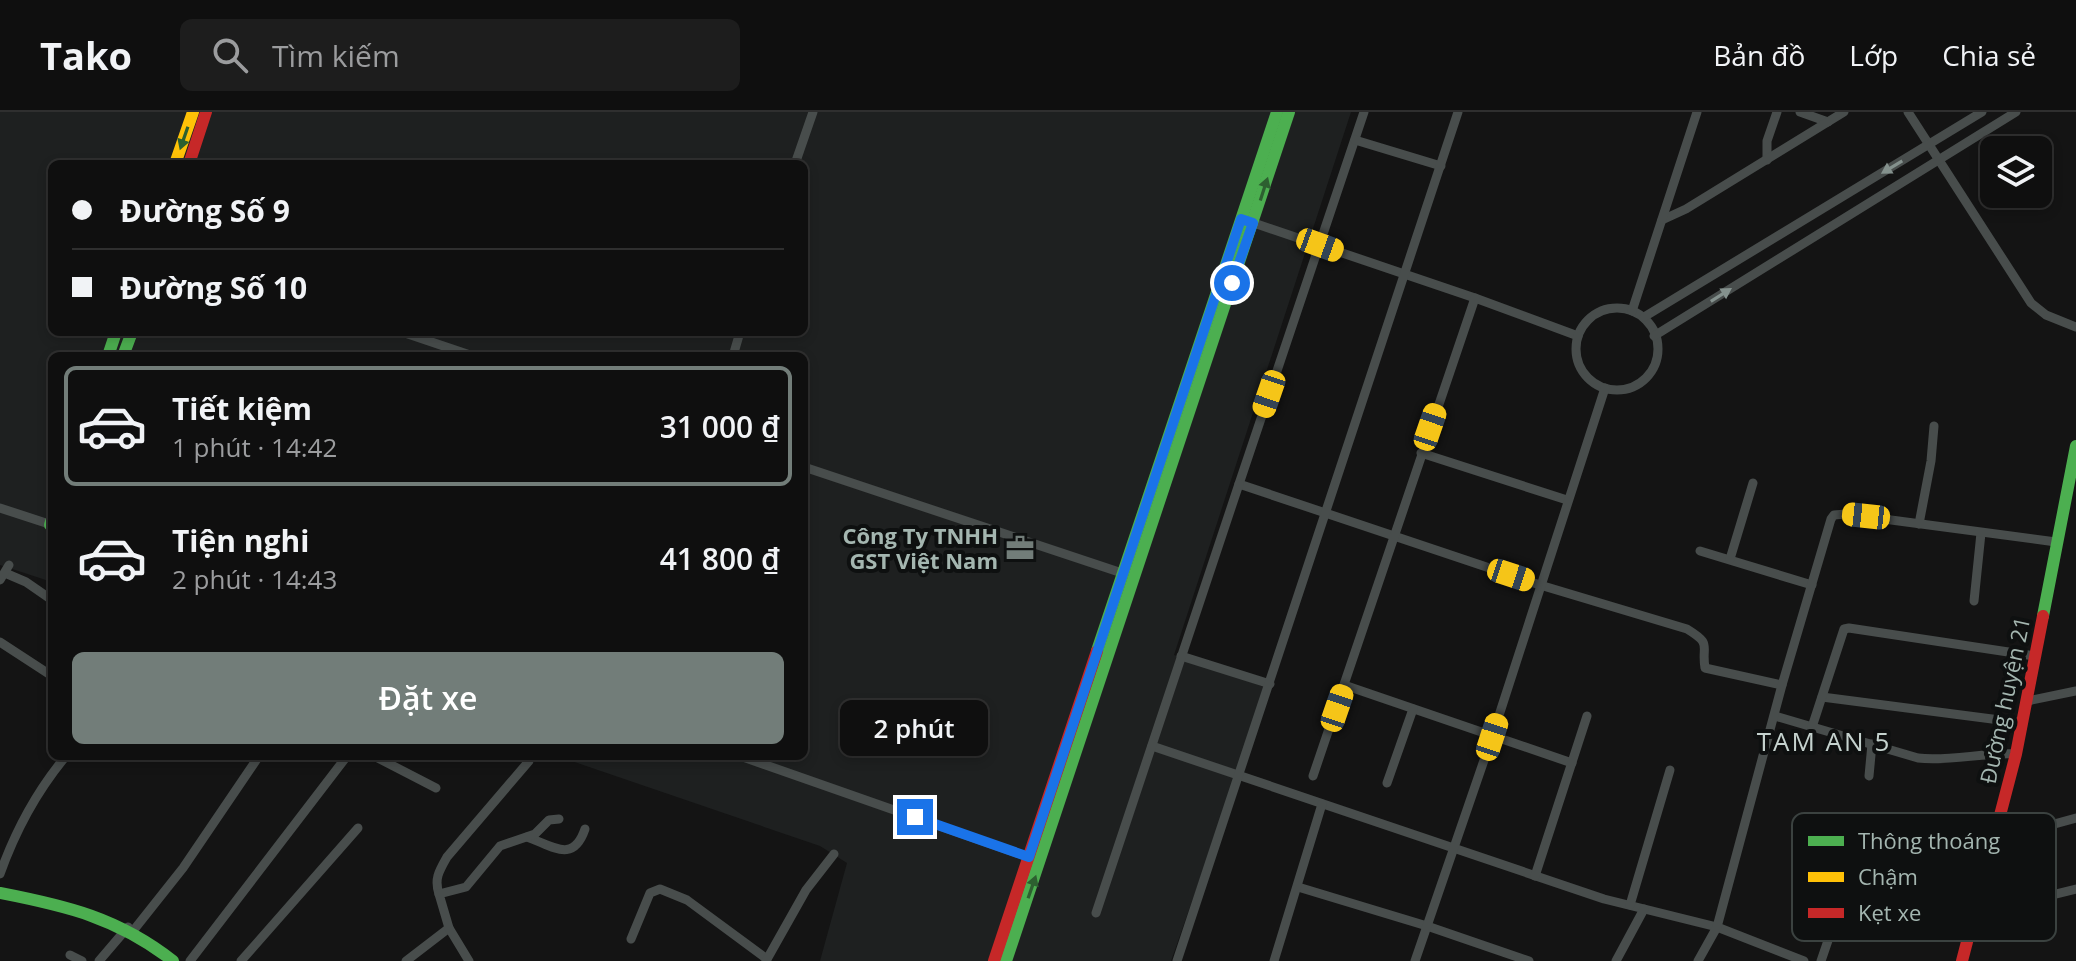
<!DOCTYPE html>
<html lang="vi">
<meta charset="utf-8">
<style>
:root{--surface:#0f0f0f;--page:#1d1d1d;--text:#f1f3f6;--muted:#9b9c9e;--line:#2f2f2f;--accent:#727d79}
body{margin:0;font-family:"Open Sans",sans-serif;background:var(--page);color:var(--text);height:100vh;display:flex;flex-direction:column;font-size:30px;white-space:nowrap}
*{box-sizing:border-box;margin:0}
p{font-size:26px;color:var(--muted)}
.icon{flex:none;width:44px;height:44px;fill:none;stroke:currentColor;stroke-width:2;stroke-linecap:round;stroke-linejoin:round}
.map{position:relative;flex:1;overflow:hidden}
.side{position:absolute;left:48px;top:240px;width:760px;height:408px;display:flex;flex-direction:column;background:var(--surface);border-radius:12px;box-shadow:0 4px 12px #0003,0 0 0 2px var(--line)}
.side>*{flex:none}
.hud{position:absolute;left:48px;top:48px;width:760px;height:176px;border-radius:12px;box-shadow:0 4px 12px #0003,0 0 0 2px var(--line);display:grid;align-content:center;height:176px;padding:0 24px;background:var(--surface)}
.controls{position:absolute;left:1980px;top:24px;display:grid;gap:16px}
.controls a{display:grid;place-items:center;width:72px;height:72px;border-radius:12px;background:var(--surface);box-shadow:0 4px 12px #0003,0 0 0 2px var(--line);font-size:40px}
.end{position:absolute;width:36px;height:36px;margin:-18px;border:10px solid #1a73e8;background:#fff;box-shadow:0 0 0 4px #fff}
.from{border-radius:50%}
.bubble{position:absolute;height:56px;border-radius:12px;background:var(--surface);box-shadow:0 4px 12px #0003,0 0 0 2px var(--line);font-size:26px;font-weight:600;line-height:56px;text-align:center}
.car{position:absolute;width:24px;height:48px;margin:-24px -12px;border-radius:10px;box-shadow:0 0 6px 2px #0007;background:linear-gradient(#f5c518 24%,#345 0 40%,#f5c518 0 76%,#345 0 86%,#f5c518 0)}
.hud b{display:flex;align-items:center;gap:28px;height:76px;font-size:30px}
.hud b+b{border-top:2px solid var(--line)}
.hud i{width:20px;height:20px;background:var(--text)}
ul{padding:14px 0 0;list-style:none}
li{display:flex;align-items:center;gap:24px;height:120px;margin:0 16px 12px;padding:0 8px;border:4px solid transparent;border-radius:12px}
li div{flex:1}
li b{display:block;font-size:30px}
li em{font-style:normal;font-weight:600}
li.current{border-color:var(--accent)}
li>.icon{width:72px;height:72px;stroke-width:1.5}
.primary-button{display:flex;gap:16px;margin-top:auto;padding:16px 24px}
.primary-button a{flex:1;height:92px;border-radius:12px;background:var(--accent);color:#fff;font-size:32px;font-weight:600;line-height:92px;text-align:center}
header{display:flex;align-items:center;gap:48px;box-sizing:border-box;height:112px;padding:0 40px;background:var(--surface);border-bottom:2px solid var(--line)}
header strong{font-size:38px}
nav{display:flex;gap:44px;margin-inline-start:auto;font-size:28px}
.search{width:560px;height:72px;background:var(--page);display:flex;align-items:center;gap:20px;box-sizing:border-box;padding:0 28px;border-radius:12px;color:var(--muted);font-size:30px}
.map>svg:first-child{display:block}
</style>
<header>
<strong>Tako</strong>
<div class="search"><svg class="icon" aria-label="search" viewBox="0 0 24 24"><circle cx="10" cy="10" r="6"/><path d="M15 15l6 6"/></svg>Tìm kiếm</div>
<nav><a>Bản đồ</a><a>Lớp</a><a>Chia sẻ</a></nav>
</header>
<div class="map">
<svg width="2076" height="849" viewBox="0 0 2076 849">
<rect width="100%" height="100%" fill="#141414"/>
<path fill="#1e2020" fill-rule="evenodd" d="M0,0H1351L1174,543L1267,576L1171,849H820L847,751L820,734L557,644H804V244H52V470L0,453ZM52,52H804V220H52Z"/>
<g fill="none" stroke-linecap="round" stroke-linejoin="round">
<g stroke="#484d4c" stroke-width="9">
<path d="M1364,0L1239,372L1540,473L1687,517C1713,533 1701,532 1705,556L1782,573"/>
<path d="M1800,0L1828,10"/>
<path d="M1908,0L2031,191L2046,203L2076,215"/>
<path d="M1355,28L1441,54"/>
<path d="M1767,48V29L1777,0"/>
<path d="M795,52L813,0"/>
<path d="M1662,108L1686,97L1844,0"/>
<path d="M1248,109L1475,186L1578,224"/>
<circle cx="1617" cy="237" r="41"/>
<path d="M1632,199L1697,0"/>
<path d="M1644,205L1982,0"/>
<path d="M402,220L473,244"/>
<path d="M1654,224L2016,0"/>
<path d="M733,244L740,220"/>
<path d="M1421,341L1567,388"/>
<path d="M804,355L1122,461"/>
<path d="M0,396L52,413"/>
<path d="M1919,412L1931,349L1934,314"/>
<path d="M1700,439L1812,473"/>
<path d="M1730,447L1753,371"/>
<path d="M5,461L26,470L52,488"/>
<path d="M0,468L9,453"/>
<path d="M1974,489L1981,421"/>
<path d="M0,530L52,564"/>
<path d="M1181,544L1270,572"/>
<path d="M1344,573L1572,651"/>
<path d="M1822,585L2023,611"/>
<path d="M2027,589L2076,579"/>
<path d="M1775,604L1918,646C1949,650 1984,640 2016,642"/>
<path d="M1812,615L1844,517L1849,516L2035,544"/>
<path d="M1152,634L1604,787L1717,815L1804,849"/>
<path d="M374,644L436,676"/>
<path d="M740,644L1034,747"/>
<path d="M1313,664L1475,186"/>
<path d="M1869,664L1872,632"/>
<path d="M1387,671L1413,597"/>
<path d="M1994,723L2029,719L2076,706"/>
<path d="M527,725C553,734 573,752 585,717"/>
<path d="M0,762C16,717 36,680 66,644"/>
<path d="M1535,764L1587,604"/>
<path d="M1298,775L1427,814L1529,849"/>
<path d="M439,782C434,767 439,759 447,745L529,649"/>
<path d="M1630,793L1670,658"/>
<path d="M1096,801L1239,372"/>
<path d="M1975,802L2076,777"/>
<path d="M133,819L183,756L259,644"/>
<path d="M631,827L650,781L660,777L687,788L767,847"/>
<path d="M70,843L82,849"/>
<path d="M99,849L128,815"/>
<path d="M190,849L347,644"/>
<path d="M241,849L358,716"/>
<path d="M406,849L449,816"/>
<path d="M469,849L449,816L439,782L466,775L500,734L535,722L549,708L559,707"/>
<path d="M766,849L806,778L834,742"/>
<path d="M1177,849L1458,0"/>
<path d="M1274,849L1322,692"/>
<path d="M1415,849L1492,625L1605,276"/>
<path d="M1616,849L1644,797"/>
<path d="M1698,849L1717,815L1782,573L1831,407L1834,403L1846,402L2056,430"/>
<path d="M1821,849L1860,735"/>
</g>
<g stroke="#4caf50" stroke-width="12">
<path d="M108,244L116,220"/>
<path d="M123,244L132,220"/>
<path d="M50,413L52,407"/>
<path d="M2043,504L2076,334"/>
<path d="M1097,539L1277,0"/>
<path d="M0,781C67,794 118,806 173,849"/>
<path d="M1006,849L1289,0"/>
</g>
<path stroke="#ffc107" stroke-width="12" d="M175,52L193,0"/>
<g stroke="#c62828" stroke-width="12">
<path d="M189,52L206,0"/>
<path d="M994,849L1097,539"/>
<path d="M1962,849L2016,642L2043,504"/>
</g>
</g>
<defs><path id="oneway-solid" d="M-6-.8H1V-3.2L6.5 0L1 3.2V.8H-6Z" transform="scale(2)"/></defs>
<g fill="#2d6030">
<use href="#oneway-solid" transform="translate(184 26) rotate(109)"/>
<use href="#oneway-solid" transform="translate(1264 77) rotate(-72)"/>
<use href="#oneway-solid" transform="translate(1032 775) rotate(-71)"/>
</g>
<g fill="#84918d">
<use href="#oneway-solid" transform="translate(1892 55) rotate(149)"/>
<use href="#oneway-solid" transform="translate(1721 183) rotate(-32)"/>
</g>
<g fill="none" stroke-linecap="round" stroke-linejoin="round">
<path stroke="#1a73e8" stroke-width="10" d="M915,705L1029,745L1241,107L1253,111L1232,171"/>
</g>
<defs>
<symbol id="office-bare" viewBox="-9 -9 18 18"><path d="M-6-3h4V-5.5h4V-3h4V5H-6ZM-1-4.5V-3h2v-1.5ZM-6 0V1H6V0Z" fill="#727d79" stroke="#0e1010" stroke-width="2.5" paint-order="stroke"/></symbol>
</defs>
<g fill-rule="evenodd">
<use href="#office-bare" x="1000" y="416" width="40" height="40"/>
</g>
<g text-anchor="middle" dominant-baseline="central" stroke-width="8" stroke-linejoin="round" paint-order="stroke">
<g font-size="22" font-weight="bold" fill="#a4b6b0" stroke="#0e1010" text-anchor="end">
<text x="998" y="423">Công Ty TNHH<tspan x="998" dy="25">GST Việt Nam</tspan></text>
</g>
<g font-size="22" fill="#a4b6b0" stroke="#0e1010">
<text transform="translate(2004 588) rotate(-78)">Đường huyện 21</text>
</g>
<g font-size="26" letter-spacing="2" fill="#c5d2ce" stroke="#0e1010">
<text x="1824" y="629">TAM AN 5</text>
</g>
</g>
<rect x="1792" y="701" width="264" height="128" rx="12" fill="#0e1010" stroke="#3b4240" stroke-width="2"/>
<rect x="1808" y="724" width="36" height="10" fill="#4caf50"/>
<rect x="1808" y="760" width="36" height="10" fill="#ffc107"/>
<rect x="1808" y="796" width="36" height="10" fill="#c62828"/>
<g font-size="22" fill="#a4b6b0">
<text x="1858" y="737">Thông thoáng</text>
<text x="1858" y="773">Chậm</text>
<text x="1858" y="809">Kẹt xe</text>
</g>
</svg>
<div class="controls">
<a><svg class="icon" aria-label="layers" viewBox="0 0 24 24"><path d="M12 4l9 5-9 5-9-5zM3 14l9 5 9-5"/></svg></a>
</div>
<i class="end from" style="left:1232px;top:171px"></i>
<i class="end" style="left:915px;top:705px"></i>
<div class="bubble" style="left:840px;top:588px;width:148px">2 phút</div>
<i class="car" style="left:1320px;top:133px;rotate:110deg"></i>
<i class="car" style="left:1269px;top:282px;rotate:199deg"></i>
<i class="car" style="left:1430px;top:315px;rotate:19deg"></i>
<i class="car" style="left:1866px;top:404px;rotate:276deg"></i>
<i class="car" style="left:1511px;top:463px;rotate:108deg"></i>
<i class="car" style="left:1337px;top:596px;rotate:19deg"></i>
<i class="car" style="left:1492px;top:625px;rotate:18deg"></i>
<div class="hud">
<b><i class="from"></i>Đường Số 9</b>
<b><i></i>Đường Số 10</b>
</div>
<section class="side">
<ul>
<li class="current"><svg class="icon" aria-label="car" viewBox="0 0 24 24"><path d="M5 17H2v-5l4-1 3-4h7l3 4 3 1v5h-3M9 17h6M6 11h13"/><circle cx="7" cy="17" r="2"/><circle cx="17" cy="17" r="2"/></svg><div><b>Tiết kiệm</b><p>1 phút · 14:42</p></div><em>31 000 ₫</em></li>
<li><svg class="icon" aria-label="car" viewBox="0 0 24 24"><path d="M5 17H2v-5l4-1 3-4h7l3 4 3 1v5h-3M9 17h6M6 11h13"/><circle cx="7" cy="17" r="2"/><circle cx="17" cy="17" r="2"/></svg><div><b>Tiện nghi</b><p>2 phút · 14:43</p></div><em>41 800 ₫</em></li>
</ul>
<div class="primary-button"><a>Đặt xe</a></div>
</section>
</div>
